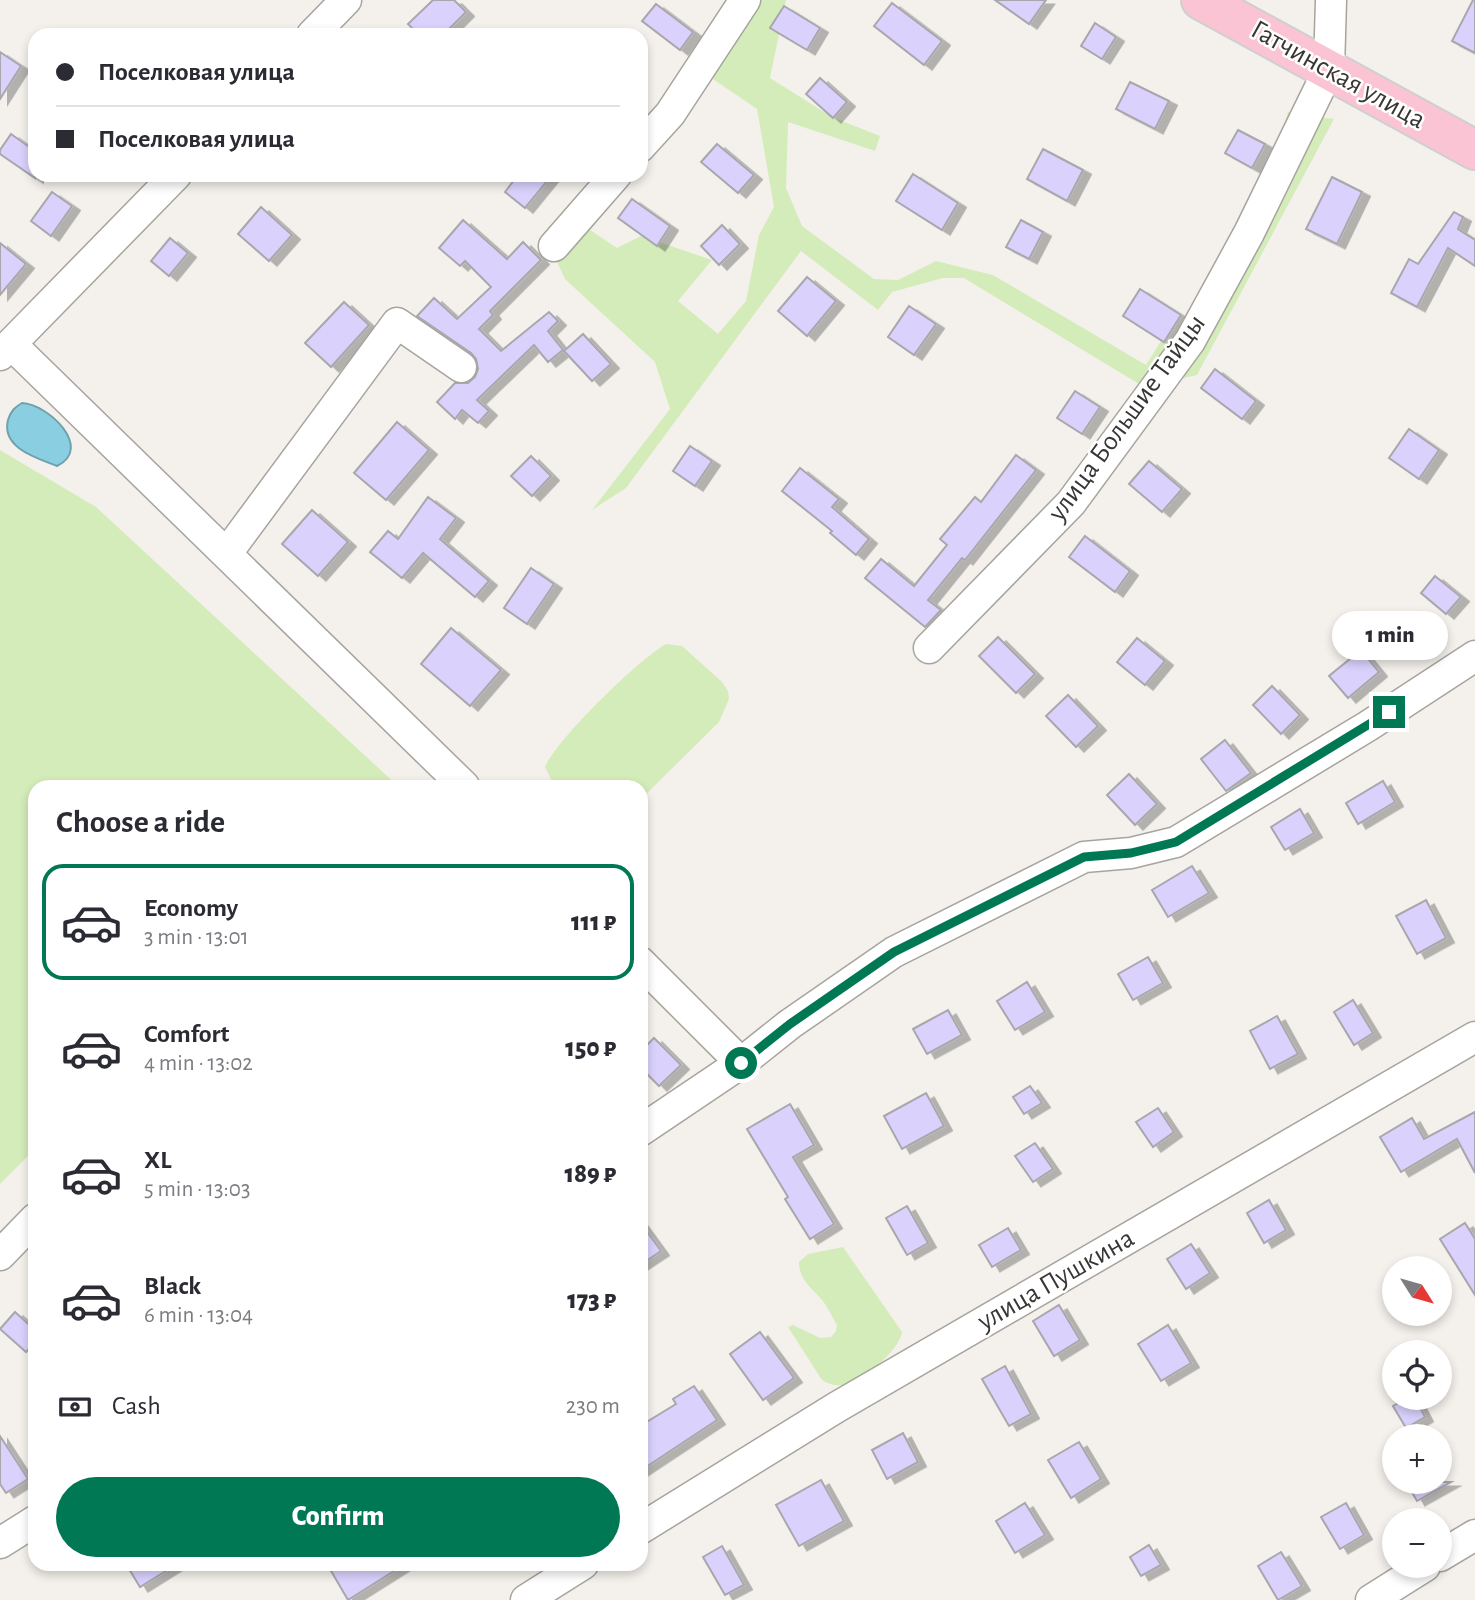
<!DOCTYPE html>
<meta charset="utf-8">
<style>
:root{--surface:#fff;--page:#f2f2f3;--text:#2b2b33;--muted:#7c7c81;--line:#e1e1e2;--accent:#007853}
body{margin:0;font-family:"Alegreya Sans",sans-serif;background:var(--page);color:var(--text);height:100vh;display:flex;flex-direction:column;font-size:26px;white-space:nowrap}
*{box-sizing:border-box;margin:0}
p{font-size:23px;color:var(--muted)}
.icon{flex:none;width:38px;height:38px;fill:none;stroke:currentColor;stroke-width:2;stroke-linecap:round;stroke-linejoin:round}
.map{position:relative;flex:1;overflow:hidden}
.sheet{position:absolute;left:28px;top:780px;width:620px;height:791px;display:flex;flex-direction:column;background:var(--surface);border-radius:21px;box-shadow:0 4px 10px #0003}
.sheet>*{flex:none}
.hud{position:absolute;left:28px;top:28px;width:620px;height:154px;border-radius:21px;box-shadow:0 4px 10px #0003;display:grid;align-content:center;height:154px;padding:0 28px;background:var(--surface)}
.needle{width:46px;rotate:127deg}
.fabs{position:absolute;left:1382px;top:1256px;display:grid;gap:14px}
.fabs a{display:grid;place-items:center;width:70px;height:70px;border-radius:50%;background:var(--surface);box-shadow:0 4px 10px #0003;font-size:35px}
.end{position:absolute;width:32px;height:32px;margin:-16px;border:9px solid #007853;background:#fff;box-shadow:0 0 0 4px #fff}
.from{border-radius:50%}
.bubble{position:absolute;height:49px;border-radius:24px;background:var(--surface);box-shadow:0 4px 10px #0003;font-size:23px;font-weight:800;line-height:49px;text-align:center}
.hud b{display:flex;align-items:center;gap:24px;height:66px;font-size:26px}
.hud b+b{border-top:2px solid var(--line)}
.hud i{width:18px;height:18px;background:var(--text)}
ul{padding:0;list-style:none}
li{display:flex;align-items:center;gap:21px;height:116px;margin:0 14px 10px;padding:0 14px;border:4px solid transparent;border-radius:21px}
li div{flex:1}
li b{display:block;font-size:26px}
li em{font-style:normal;font-weight:800}
li.selected{border-color:var(--accent)}
li>.icon{width:63px;height:63px;stroke-width:1.5}
h2{padding:0 28px;font-size:32px;line-height:84px}
.pay{display:flex;align-items:center;gap:18px;height:77px;padding:0 28px;font-size:26px}
.pay p{margin-inline-start:auto}
.primary-button{display:flex;gap:14px;margin-top:auto;padding:14px 28px}
.primary-button a{flex:1;height:80px;border-radius:42px;background:var(--accent);color:#fff;font-size:28px;font-weight:800;line-height:80px;text-align:center}
.map>svg:first-child{display:block}
</style>
<div class="map">
<svg width="1475" height="1600" viewBox="0 0 1475 1600">
<defs>
<filter id="shadow"><feDropShadow dx="8" dy="4.5" stdDeviation="0" flood-color="#0004"/></filter>
</defs>
<rect width="100%" height="100%" fill="#f4f1ec"/>
<g fill="#d3ecb9">
<path d="M737,0H786L770,78L832,117L880,136L875,151L788,122L786,188L802,226L874,279L898,280L936,261L993,275L1146,365L1161,341L1173,348L1275,158L1288,112L1334,119L1197,375L1144,387L964,278H943L892,292L878,310L801,251L626,488L592,510L670,409L655,362L565,279L556,260L607,175H636L590,230L617,248L641,236L712,260L678,301L718,334L746,301L759,235L774,207L757,109L707,75L640,169L641,140Z"/>
<path d="M0,450L96,507L399,787L35,788V1149L0,1184Z"/>
<path d="M666,644L682,646L722,682L728,691L729,699L719,722L641,799L640,788L555,787L545,767C557,739 638,660 666,644Z"/>
<path d="M843,1247L902,1332C899,1351 862,1382 842,1385C835,1386 828,1384 822,1380L788,1327L793,1325L820,1338L831,1337L836,1331L837,1325C832,1317 828,1307 822,1300C812,1288 799,1280 799,1262L808,1254Z"/>
</g>
<path fill="#8acfe1" stroke="#71a1ad" stroke-width="2" d="M22,403C48,404 94,448 57,466C37,458 1,448 8,420C11,411 14,408 22,403Z"/>
<g fill="#dad2fd" stroke="#a8a7ad" stroke-width="2" filter="url(#shadow)">
<path d="M433,0H454L466,12L443,35H419L408,24Z"/>
<path d="M995,0H1046L1029,24Z"/>
<path d="M1473,0H1475V53L1452,41Z"/>
<path d="M892,3L942,41L924,65L874,26Z"/>
<path d="M656,4L693,32L680,50L642,21Z"/>
<path d="M784,6L820,28L807,50L770,28Z"/>
<path d="M1095,23L1116,37L1102,59L1081,46Z"/>
<path d="M0,52L21,66L0,99Z"/>
<path d="M820,78L847,102L833,118L806,94Z"/>
<path d="M1130,82L1169,101L1155,129L1116,109Z"/>
<path d="M1238,130L1265,144L1252,168L1225,153Z"/>
<path d="M11,134L35,151V178L0,154V150Z"/>
<path d="M717,144L754,175L738,193L701,162Z"/>
<path d="M1043,149L1083,170L1067,201L1027,179Z"/>
<path d="M913,174L958,203L942,230L896,201Z"/>
<path d="M518,175H552L525,208L505,192Z"/>
<path d="M1332,177L1362,192L1337,244L1306,229Z"/>
<path d="M52,192L72,206L51,236L31,221Z"/>
<path d="M632,199L670,226L657,246L618,218Z"/>
<path d="M261,207L292,235L269,261L238,234Z"/>
<path d="M1454,212L1463,217L1458,229L1475,240V266L1448,248L1417,307L1391,293L1409,259L1418,264Z"/>
<path d="M463,220L507,259L523,242L541,260L490,311L493,315L479,329L501,351L549,312L558,321L548,331L563,350L548,362L534,345L477,400L489,411L478,423L462,410L455,419L437,402L455,383H468L475,377L478,369L476,359L471,353L417,316L434,298L457,319L491,287L465,261L460,266L439,248Z"/>
<path d="M1021,220L1043,232L1029,259L1006,247Z"/>
<path d="M722,225L740,244L719,265L701,246Z"/>
<path d="M170,238L188,253L169,276L151,261Z"/>
<path d="M0,243L26,264L0,295Z"/>
<path d="M807,277L836,301L807,336L778,311Z"/>
<path d="M1140,289L1181,315L1164,342L1123,316Z"/>
<path d="M344,302L369,325L331,367L305,343Z"/>
<path d="M909,306L936,324L914,355L888,337Z"/>
<path d="M583,334L611,364L592,381L564,351Z"/>
<path d="M1215,369L1256,401L1242,419L1201,388Z"/>
<path d="M1075,391L1100,407L1082,434L1057,418Z"/>
<path d="M397,422L429,450L386,500L354,473Z"/>
<path d="M1409,429L1439,450L1419,479L1389,458Z"/>
<path d="M690,446L712,461L695,486L673,471Z"/>
<path d="M1016,455L1036,470L965,560L962,558L928,600L941,610L925,627L865,578L881,559L914,586L947,545L940,539L975,497L981,502Z"/>
<path d="M531,456L551,476L532,496L511,476Z"/>
<path d="M1149,461L1182,489L1162,512L1129,484Z"/>
<path d="M800,468L839,499L832,507L869,539L856,555L830,533L832,531L782,491Z"/>
<path d="M428,497L456,518L440,539L489,581L475,597L423,553L402,578L370,552L388,531L398,539Z"/>
<path d="M312,510L348,542L318,576L282,544Z"/>
<path d="M1085,536L1130,571L1115,592L1069,557Z"/>
<path d="M531,568L554,584L527,624L504,608Z"/>
<path d="M1435,576L1461,597L1446,614L1421,593Z"/>
<path d="M451,628L501,670L470,706L421,664Z"/>
<path d="M998,637L1035,674L1016,693L979,656Z"/>
<path d="M1137,638L1165,661L1145,685L1117,662Z"/>
<path d="M1361,650L1379,672L1348,698L1329,676Z"/>
<path d="M1272,686L1300,715L1281,734L1253,705Z"/>
<path d="M1068,695L1098,726L1076,747L1046,716Z"/>
<path d="M1225,740L1251,773L1226,791L1201,759Z"/>
<path d="M1129,774L1157,804L1135,825L1107,795Z"/>
<path d="M1383,781L1395,802L1358,824L1346,803Z"/>
<path d="M1300,809L1314,833L1285,850L1271,827Z"/>
<path d="M1192,866L1209,893L1168,917L1152,890Z"/>
<path d="M1426,900L1446,938L1417,954L1396,916Z"/>
<path d="M1148,957L1163,983L1133,1000L1118,974Z"/>
<path d="M1027,982L1045,1012L1015,1030L997,1001Z"/>
<path d="M1353,1000L1373,1033L1354,1045L1334,1012Z"/>
<path d="M948,1010L962,1035L927,1054L913,1029Z"/>
<path d="M1277,1016L1298,1054L1270,1069L1250,1031Z"/>
<path d="M654,1038L681,1065L659,1086L640,1067V1052Z"/>
<path d="M1030,1086L1042,1103L1024,1114L1013,1097Z"/>
<path d="M926,1093L944,1126L902,1149L884,1116Z"/>
<path d="M790,1104L814,1145L793,1157L834,1224L810,1239L785,1199L788,1197L747,1129Z"/>
<path d="M1158,1108L1174,1132L1153,1147L1136,1122Z"/>
<path d="M1475,1112V1173L1457,1139L1401,1172L1380,1137L1412,1118L1424,1139Z"/>
<path d="M1035,1143L1053,1169L1033,1182L1015,1156Z"/>
<path d="M1269,1200L1286,1230L1264,1243L1247,1213Z"/>
<path d="M907,1206L928,1243L907,1255L886,1218Z"/>
<path d="M640,1222L661,1251L640,1265Z"/>
<path d="M1465,1223L1475,1239V1295L1440,1239Z"/>
<path d="M1008,1228L1021,1250L992,1267L979,1245Z"/>
<path d="M1191,1244L1210,1273L1186,1289L1167,1259Z"/>
<path d="M1059,1305L1080,1340L1054,1356L1033,1321Z"/>
<path d="M15,1312L35,1330V1342L26,1352L0,1329Z"/>
<path d="M1168,1325L1191,1363L1161,1381L1138,1344Z"/>
<path d="M760,1332L794,1378L763,1400L730,1354Z"/>
<path d="M1005,1366L1031,1414L1009,1426L982,1379Z"/>
<path d="M694,1386L717,1420L640,1471V1426L676,1404L673,1399Z"/>
<path d="M1407,1398H1415L1425,1417L1406,1428L1393,1406Z"/>
<path d="M903,1433L918,1462L887,1479L872,1450Z"/>
<path d="M0,1436L28,1479L6,1493L0,1484Z"/>
<path d="M1079,1442L1101,1479L1071,1498L1048,1460Z"/>
<path d="M821,1480L844,1521L799,1546L776,1505Z"/>
<path d="M1406,1482H1451L1417,1501Z"/>
<path d="M1025,1503L1045,1535L1015,1553L996,1521Z"/>
<path d="M1346,1503L1364,1535L1340,1549L1321,1517Z"/>
<path d="M1149,1545L1161,1565L1141,1576L1130,1557Z"/>
<path d="M722,1546L744,1585L725,1595L703,1557Z"/>
<path d="M1281,1552L1302,1586L1278,1600L1258,1566Z"/>
<path d="M126,1564H177L140,1587Z"/>
<path d="M327,1564H405L348,1600Z"/>
</g>
<g fill="none" stroke-linecap="round" stroke-linejoin="round">
<defs>
<g id="minor">
<path d="M312,35L346,0"/>
<path d="M640,147L670,114L745,0"/>
<path d="M554,246L616,175"/>
<path d="M11,344L464,786"/>
<path d="M0,355L176,175"/>
<path d="M227,553L397,323L461,367"/>
<path d="M929,648L1071,503L1190,341L1249,233L1329,69L1331,0"/>
<path d="M640,962L741,1063"/>
<path d="M640,1131L741,1063L790,1024L894,952L1084,857L1131,853L1176,842L1368,726L1475,656"/>
<path d="M0,1255L35,1219"/>
<path d="M640,1529L837,1407L1475,1037"/>
<path d="M0,1543L35,1521"/>
<path d="M1440,1556L1475,1535"/>
<path d="M526,1600L583,1564"/>
<path d="M1371,1600L1425,1566"/>
</g>
<path id="major" d="M1201,0L1475,150"/>
</defs>
<use href="#minor" stroke="#a7a49e" stroke-width="33"/>
<use href="#major" stroke="#cfcfcf" stroke-width="42"/>
<use href="#minor" stroke="#fff" stroke-width="30"/>
<use href="#major" stroke="#fbc4d4" stroke-width="38"/>
</g>
<g fill="none" stroke-linecap="round" stroke-linejoin="round">
<path stroke="#007853" stroke-width="9" d="M741,1063L790,1024L894,952L1084,857L1131,853L1176,842L1389,712"/>
</g>
<g text-anchor="middle" dominant-baseline="central" stroke-width="5" stroke-linejoin="round" paint-order="stroke">
<g font-size="28" fill="#383735" stroke="#fff">
<text transform="translate(1338 75) rotate(29)">Гатчинская улица</text>
<text transform="translate(1127 418) rotate(-54)">улица Большие Тайцы</text>
<text transform="translate(1056 1280) rotate(-30)">улица Пушкина</text>
</g>
</g>
</svg>
<div class="fabs">
<a><svg class="needle" viewBox="-14 -14 28 28"><path d="M0-13l5 13h-10z" fill="#e53935"/><path d="M0 13l5-13h-10z" fill="#7c7c81"/></svg></a>
<a><svg class="icon" aria-label="locate" viewBox="0 0 24 24"><circle cx="12" cy="12" r="6"/><path d="M12 2v4M12 18v4M2 12h4M18 12h4"/></svg></a>
<a>+</a>
<a>−</a>
</div>
<i class="end from" style="left:741px;top:1063px"></i>
<i class="end" style="left:1389px;top:712px"></i>
<div class="bubble" style="left:1332px;top:611px;width:116px">1 min</div>
<div class="hud">
<b><i class="from"></i>Поселковая улица</b>
<b><i></i>Поселковая улица</b>
</div>
<section class="sheet">
<h2>Choose a ride</h2>
<ul>
<li class="selected"><svg class="icon" aria-label="car" viewBox="0 0 24 24"><path d="M5 17H2v-5l4-1 3-4h7l3 4 3 1v5h-3M9 17h6M6 11h13"/><circle cx="7" cy="17" r="2"/><circle cx="17" cy="17" r="2"/></svg><div><b>Economy</b><p>3 min · 13:01</p></div><em>111 ₽</em></li>
<li><svg class="icon" aria-label="car" viewBox="0 0 24 24"><path d="M5 17H2v-5l4-1 3-4h7l3 4 3 1v5h-3M9 17h6M6 11h13"/><circle cx="7" cy="17" r="2"/><circle cx="17" cy="17" r="2"/></svg><div><b>Comfort</b><p>4 min · 13:02</p></div><em>150 ₽</em></li>
<li><svg class="icon" aria-label="car" viewBox="0 0 24 24"><path d="M5 17H2v-5l4-1 3-4h7l3 4 3 1v5h-3M9 17h6M6 11h13"/><circle cx="7" cy="17" r="2"/><circle cx="17" cy="17" r="2"/></svg><div><b>XL</b><p>5 min · 13:03</p></div><em>189 ₽</em></li>
<li><svg class="icon" aria-label="car" viewBox="0 0 24 24"><path d="M5 17H2v-5l4-1 3-4h7l3 4 3 1v5h-3M9 17h6M6 11h13"/><circle cx="7" cy="17" r="2"/><circle cx="17" cy="17" r="2"/></svg><div><b>Black</b><p>6 min · 13:04</p></div><em>173 ₽</em></li>
</ul>
<div class="pay"><svg class="icon" aria-label="cash" viewBox="0 0 24 24"><path d="M3 7h18v10H3z"/><circle cx="12" cy="12" r="2"/></svg>Cash<p>230 m</p></div>
<div class="primary-button"><a>Confirm</a></div>
</section>
</div>
